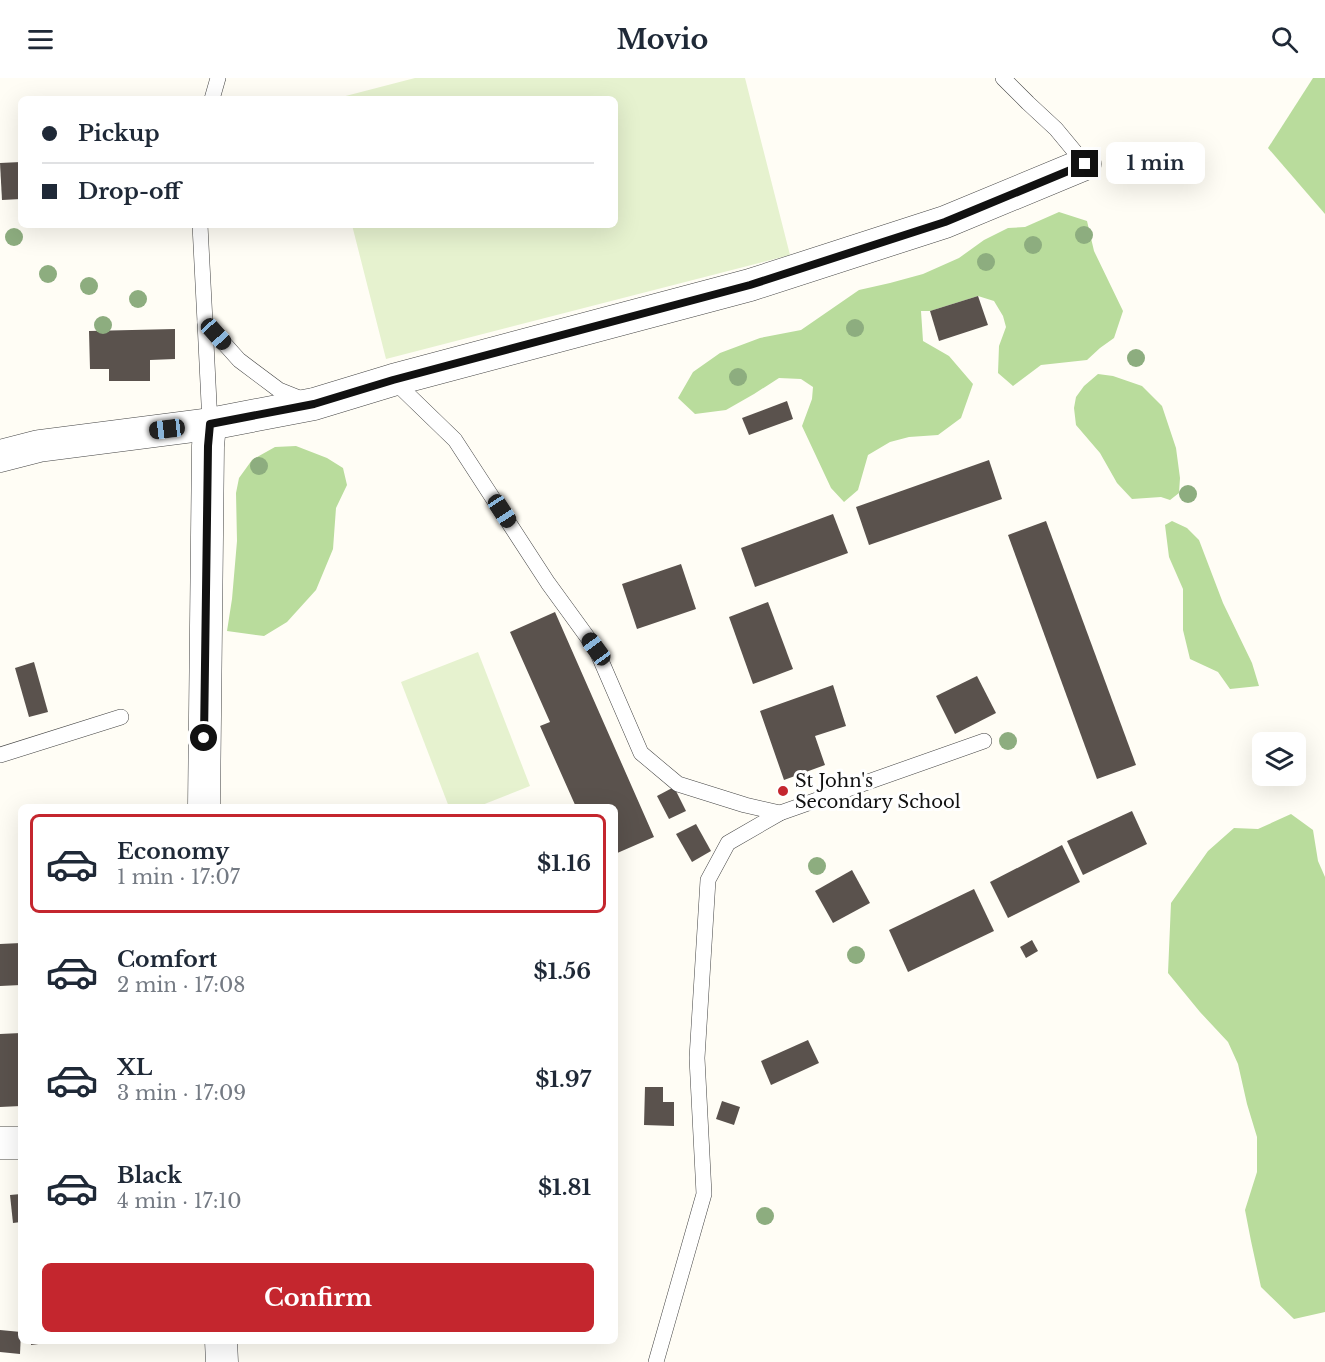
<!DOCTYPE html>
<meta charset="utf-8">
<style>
:root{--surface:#fff;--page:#f6f6f7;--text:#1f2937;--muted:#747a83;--line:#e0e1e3;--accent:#c4262e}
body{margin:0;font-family:"Libre Baskerville",serif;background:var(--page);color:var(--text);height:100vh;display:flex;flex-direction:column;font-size:22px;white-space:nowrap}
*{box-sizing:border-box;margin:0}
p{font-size:20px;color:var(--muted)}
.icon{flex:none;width:33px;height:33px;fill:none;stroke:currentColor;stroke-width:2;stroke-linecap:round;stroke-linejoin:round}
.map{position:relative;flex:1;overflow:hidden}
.panel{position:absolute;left:18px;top:726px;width:600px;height:540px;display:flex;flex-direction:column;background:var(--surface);border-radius:9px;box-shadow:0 6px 24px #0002}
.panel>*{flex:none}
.guide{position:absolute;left:18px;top:18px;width:600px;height:132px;border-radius:9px;box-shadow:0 6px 24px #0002;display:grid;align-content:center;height:132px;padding:0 24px;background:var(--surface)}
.tools{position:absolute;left:1252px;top:654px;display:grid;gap:12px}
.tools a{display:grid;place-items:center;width:54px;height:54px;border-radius:9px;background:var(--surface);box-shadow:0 6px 24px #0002;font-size:30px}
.end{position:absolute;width:27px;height:27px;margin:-14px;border:8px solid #111;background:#fff;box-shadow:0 0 0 3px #fff}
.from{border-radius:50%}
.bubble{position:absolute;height:42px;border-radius:9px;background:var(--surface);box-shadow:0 6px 24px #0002;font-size:20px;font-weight:800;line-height:42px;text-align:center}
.car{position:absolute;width:18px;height:36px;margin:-18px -9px;border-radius:8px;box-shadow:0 0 4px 2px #0007;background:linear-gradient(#222 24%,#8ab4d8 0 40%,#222 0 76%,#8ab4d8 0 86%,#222 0)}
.guide b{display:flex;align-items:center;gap:21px;height:57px;font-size:22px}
.guide b+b{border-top:2px solid var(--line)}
.guide i{width:15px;height:15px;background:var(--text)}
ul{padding:10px 0 0;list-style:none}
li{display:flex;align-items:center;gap:18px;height:99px;margin:0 12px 9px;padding:0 12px;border:3px solid transparent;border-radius:9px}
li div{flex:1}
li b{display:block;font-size:22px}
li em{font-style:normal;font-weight:800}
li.current{border-color:var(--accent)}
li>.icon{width:54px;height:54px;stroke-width:1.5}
.cta{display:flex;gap:12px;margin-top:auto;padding:12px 24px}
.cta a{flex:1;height:69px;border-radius:9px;background:var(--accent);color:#fff;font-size:24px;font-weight:800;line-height:69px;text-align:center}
header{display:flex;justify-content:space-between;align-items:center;height:78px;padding:0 24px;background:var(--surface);font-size:27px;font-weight:800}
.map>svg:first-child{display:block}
</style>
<header><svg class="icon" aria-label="menu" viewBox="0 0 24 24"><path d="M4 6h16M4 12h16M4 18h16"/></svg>Movio<svg class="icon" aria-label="search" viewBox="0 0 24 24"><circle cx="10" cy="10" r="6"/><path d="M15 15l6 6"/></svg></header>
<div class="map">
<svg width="1325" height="1284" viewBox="0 0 1325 1284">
<rect width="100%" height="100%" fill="#fffdf5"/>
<g fill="#b9dc9c">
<path d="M1313,0H1325V136L1268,70Z"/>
<path d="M1059,134L1087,143L1094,173L1123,233L1114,260L1100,270L1087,282L1041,287L1013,308L998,295L999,268L1006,249L1003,238L994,223L978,218L930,233H921L923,263L949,278L973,306L961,340L938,357L909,359L890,364L868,377L858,412L844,424L831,410L802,348L812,321L813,309L801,301L779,300L754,316L726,332L695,336L678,320L693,294L720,275L760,260L801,252L859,212L890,205L923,196L959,180L984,162L1008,150L1025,149Z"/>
<path d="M1098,296L1113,298L1142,308L1162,328L1176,370L1180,400L1179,415L1170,422L1161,419L1132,421L1117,405L1100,375L1076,347L1074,330L1076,319L1084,308Z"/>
<path d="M296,368L327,380L343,390L347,407L336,430L333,471L316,512L287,544L264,558L227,553L232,521L237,463L236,415L239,400L252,382L275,369Z"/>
<path d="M1172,443L1187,450L1199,462L1223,525L1252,585L1259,608L1230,611L1218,594L1190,581L1183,552V511L1169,479L1165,447Z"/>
<path d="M1291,736L1313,752L1318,783L1325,799V1234L1294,1241L1261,1209L1251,1163L1245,1132L1257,1094V1059L1247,1026L1238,986L1228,964L1200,934L1168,895L1171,825L1208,773L1234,750L1258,751Z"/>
</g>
<g fill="#e6f2cf">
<path d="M415,0H745L790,177L386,281L352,147H615V21H334Z"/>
<path d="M478,574L530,708L477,729H449L401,604Z"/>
</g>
<g fill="#5a524d">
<path d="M21,84V121L2,122L0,85Z"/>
<path d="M978,218L988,247L939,263L930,233Z"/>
<path d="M175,251V281L150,282V303H109V291H90L89,253Z"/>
<path d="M787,323L793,341L749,357L742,340Z"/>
<path d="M989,382L1002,421L869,467L856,429Z"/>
<path d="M833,436L848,475L755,509L741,470Z"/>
<path d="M1046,443L1136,687L1097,701L1008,457Z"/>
<path d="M681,486L696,531L637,551L622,506Z"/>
<path d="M768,524L793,591L753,606L729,539Z"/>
<path d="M555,534L654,759L615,776V729H576L540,648L550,644L510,554Z"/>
<path d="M34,584L48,634L29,639L15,590Z"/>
<path d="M977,598L996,635L955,656L936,618Z"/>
<path d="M833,607L846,648L815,658L825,687L784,702L760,633Z"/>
<path d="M674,709L686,733L669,741L657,718Z"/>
<path d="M1132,733L1147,766L1083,797L1067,763Z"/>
<path d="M696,746L711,773L692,784L676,756Z"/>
<path d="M1062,767L1080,804L1008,840L990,804Z"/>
<path d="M852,792L870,825L833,845L815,813Z"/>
<path d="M974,811L994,853L908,894L889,852Z"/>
<path d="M1032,862L1038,873L1026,880L1020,869Z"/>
<path d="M21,865V907L0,908V866Z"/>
<path d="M21,955V1028L0,1029V956Z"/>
<path d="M808,962L819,985L771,1007L761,983Z"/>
<path d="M645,1009H663V1024H674V1048L644,1047Z"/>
<path d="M722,1023L740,1029L734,1047L716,1041Z"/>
<path d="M21,1116V1144L13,1145L10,1117Z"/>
<path d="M0,1252L21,1254L20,1276L0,1274Z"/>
<path d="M31,1263H46V1265L31,1267Z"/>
</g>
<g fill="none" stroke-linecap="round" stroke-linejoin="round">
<defs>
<g id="service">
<path d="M1003,0L1028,25L1056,51L1085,86"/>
<path d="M212,21L218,0"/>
<path d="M200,147L205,244L239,282L279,312L304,322"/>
<path d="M205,244L210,346"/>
<path d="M393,302L455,362L548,505L596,571L641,675L678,706L745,727L780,735"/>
<path d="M0,677L121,639"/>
<path d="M656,1284L704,1116L697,980L708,802L728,765L780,735L984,663"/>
</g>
<g id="minor">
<path d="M0,378L39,368L210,346L314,326L393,302L750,207L945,144L1085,86"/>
<path d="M204,729L208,368L210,346"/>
<path d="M0,1065H21"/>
<path d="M221,1263L222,1284"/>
</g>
</defs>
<use href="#service" stroke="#444" stroke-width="16"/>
<use href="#minor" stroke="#444" stroke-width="33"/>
<use href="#service" stroke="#fff" stroke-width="15"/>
<use href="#minor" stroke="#fff" stroke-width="32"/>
</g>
<g fill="#8dad7f">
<circle cx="1084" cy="157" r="9"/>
<circle cx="14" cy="159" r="9"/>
<circle cx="1033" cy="167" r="9"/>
<circle cx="986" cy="184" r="9"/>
<circle cx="48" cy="196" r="9"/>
<circle cx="89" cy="208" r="9"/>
<circle cx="138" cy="221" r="9"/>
<circle cx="103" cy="247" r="9"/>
<circle cx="855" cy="250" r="9"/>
<circle cx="1136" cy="280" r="9"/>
<circle cx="738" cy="299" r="9"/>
<circle cx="259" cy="388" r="9"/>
<circle cx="1188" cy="416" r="9"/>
<circle cx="1008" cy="663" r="9"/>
<circle cx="817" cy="788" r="9"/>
<circle cx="856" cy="877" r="9"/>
<circle cx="765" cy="1138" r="9"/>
</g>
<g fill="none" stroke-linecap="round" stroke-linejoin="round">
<path stroke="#111" stroke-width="8" d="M204,660L208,368L210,346L314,326L393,302L750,207L945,144L1085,86"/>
</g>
<circle fill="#c4262e" stroke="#fff" stroke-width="2" cx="783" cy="713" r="6"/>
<g text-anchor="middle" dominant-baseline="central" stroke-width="6" stroke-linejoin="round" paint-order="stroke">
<g font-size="18" fill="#111" stroke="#fff" text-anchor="start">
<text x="795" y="703">St John's<tspan x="795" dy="21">Secondary School</tspan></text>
</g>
</g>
</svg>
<div class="tools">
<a><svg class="icon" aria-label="layers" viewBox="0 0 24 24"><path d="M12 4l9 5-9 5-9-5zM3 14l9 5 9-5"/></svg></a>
</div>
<i class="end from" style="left:204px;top:660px"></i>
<i class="end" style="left:1085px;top:86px"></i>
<div class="bubble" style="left:1106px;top:64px;width:99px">1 min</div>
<i class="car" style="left:216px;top:256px;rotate:138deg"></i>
<i class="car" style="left:167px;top:351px;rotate:263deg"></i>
<i class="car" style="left:502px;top:433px;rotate:147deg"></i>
<i class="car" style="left:596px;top:571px;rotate:324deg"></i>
<div class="guide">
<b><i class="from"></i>Pickup</b>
<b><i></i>Drop-off</b>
</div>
<section class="panel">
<ul>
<li class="current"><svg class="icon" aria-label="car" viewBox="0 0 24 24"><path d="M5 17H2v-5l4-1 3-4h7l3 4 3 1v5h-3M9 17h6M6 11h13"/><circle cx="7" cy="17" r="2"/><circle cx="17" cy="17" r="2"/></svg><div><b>Economy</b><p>1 min · 17:07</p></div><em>$1.16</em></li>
<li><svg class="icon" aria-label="car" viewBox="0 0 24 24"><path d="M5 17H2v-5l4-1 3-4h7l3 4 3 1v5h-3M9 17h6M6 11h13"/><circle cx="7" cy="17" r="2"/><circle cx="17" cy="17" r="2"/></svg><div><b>Comfort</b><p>2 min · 17:08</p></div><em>$1.56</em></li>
<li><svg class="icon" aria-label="car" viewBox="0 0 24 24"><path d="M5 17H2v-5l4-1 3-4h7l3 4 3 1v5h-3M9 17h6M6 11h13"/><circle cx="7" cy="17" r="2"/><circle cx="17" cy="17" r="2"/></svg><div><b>XL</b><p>3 min · 17:09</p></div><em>$1.97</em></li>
<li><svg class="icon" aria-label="car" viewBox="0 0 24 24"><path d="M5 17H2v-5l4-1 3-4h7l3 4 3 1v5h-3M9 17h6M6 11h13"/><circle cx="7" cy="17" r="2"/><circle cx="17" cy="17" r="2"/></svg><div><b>Black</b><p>4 min · 17:10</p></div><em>$1.81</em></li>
</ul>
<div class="cta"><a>Confirm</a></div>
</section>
</div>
